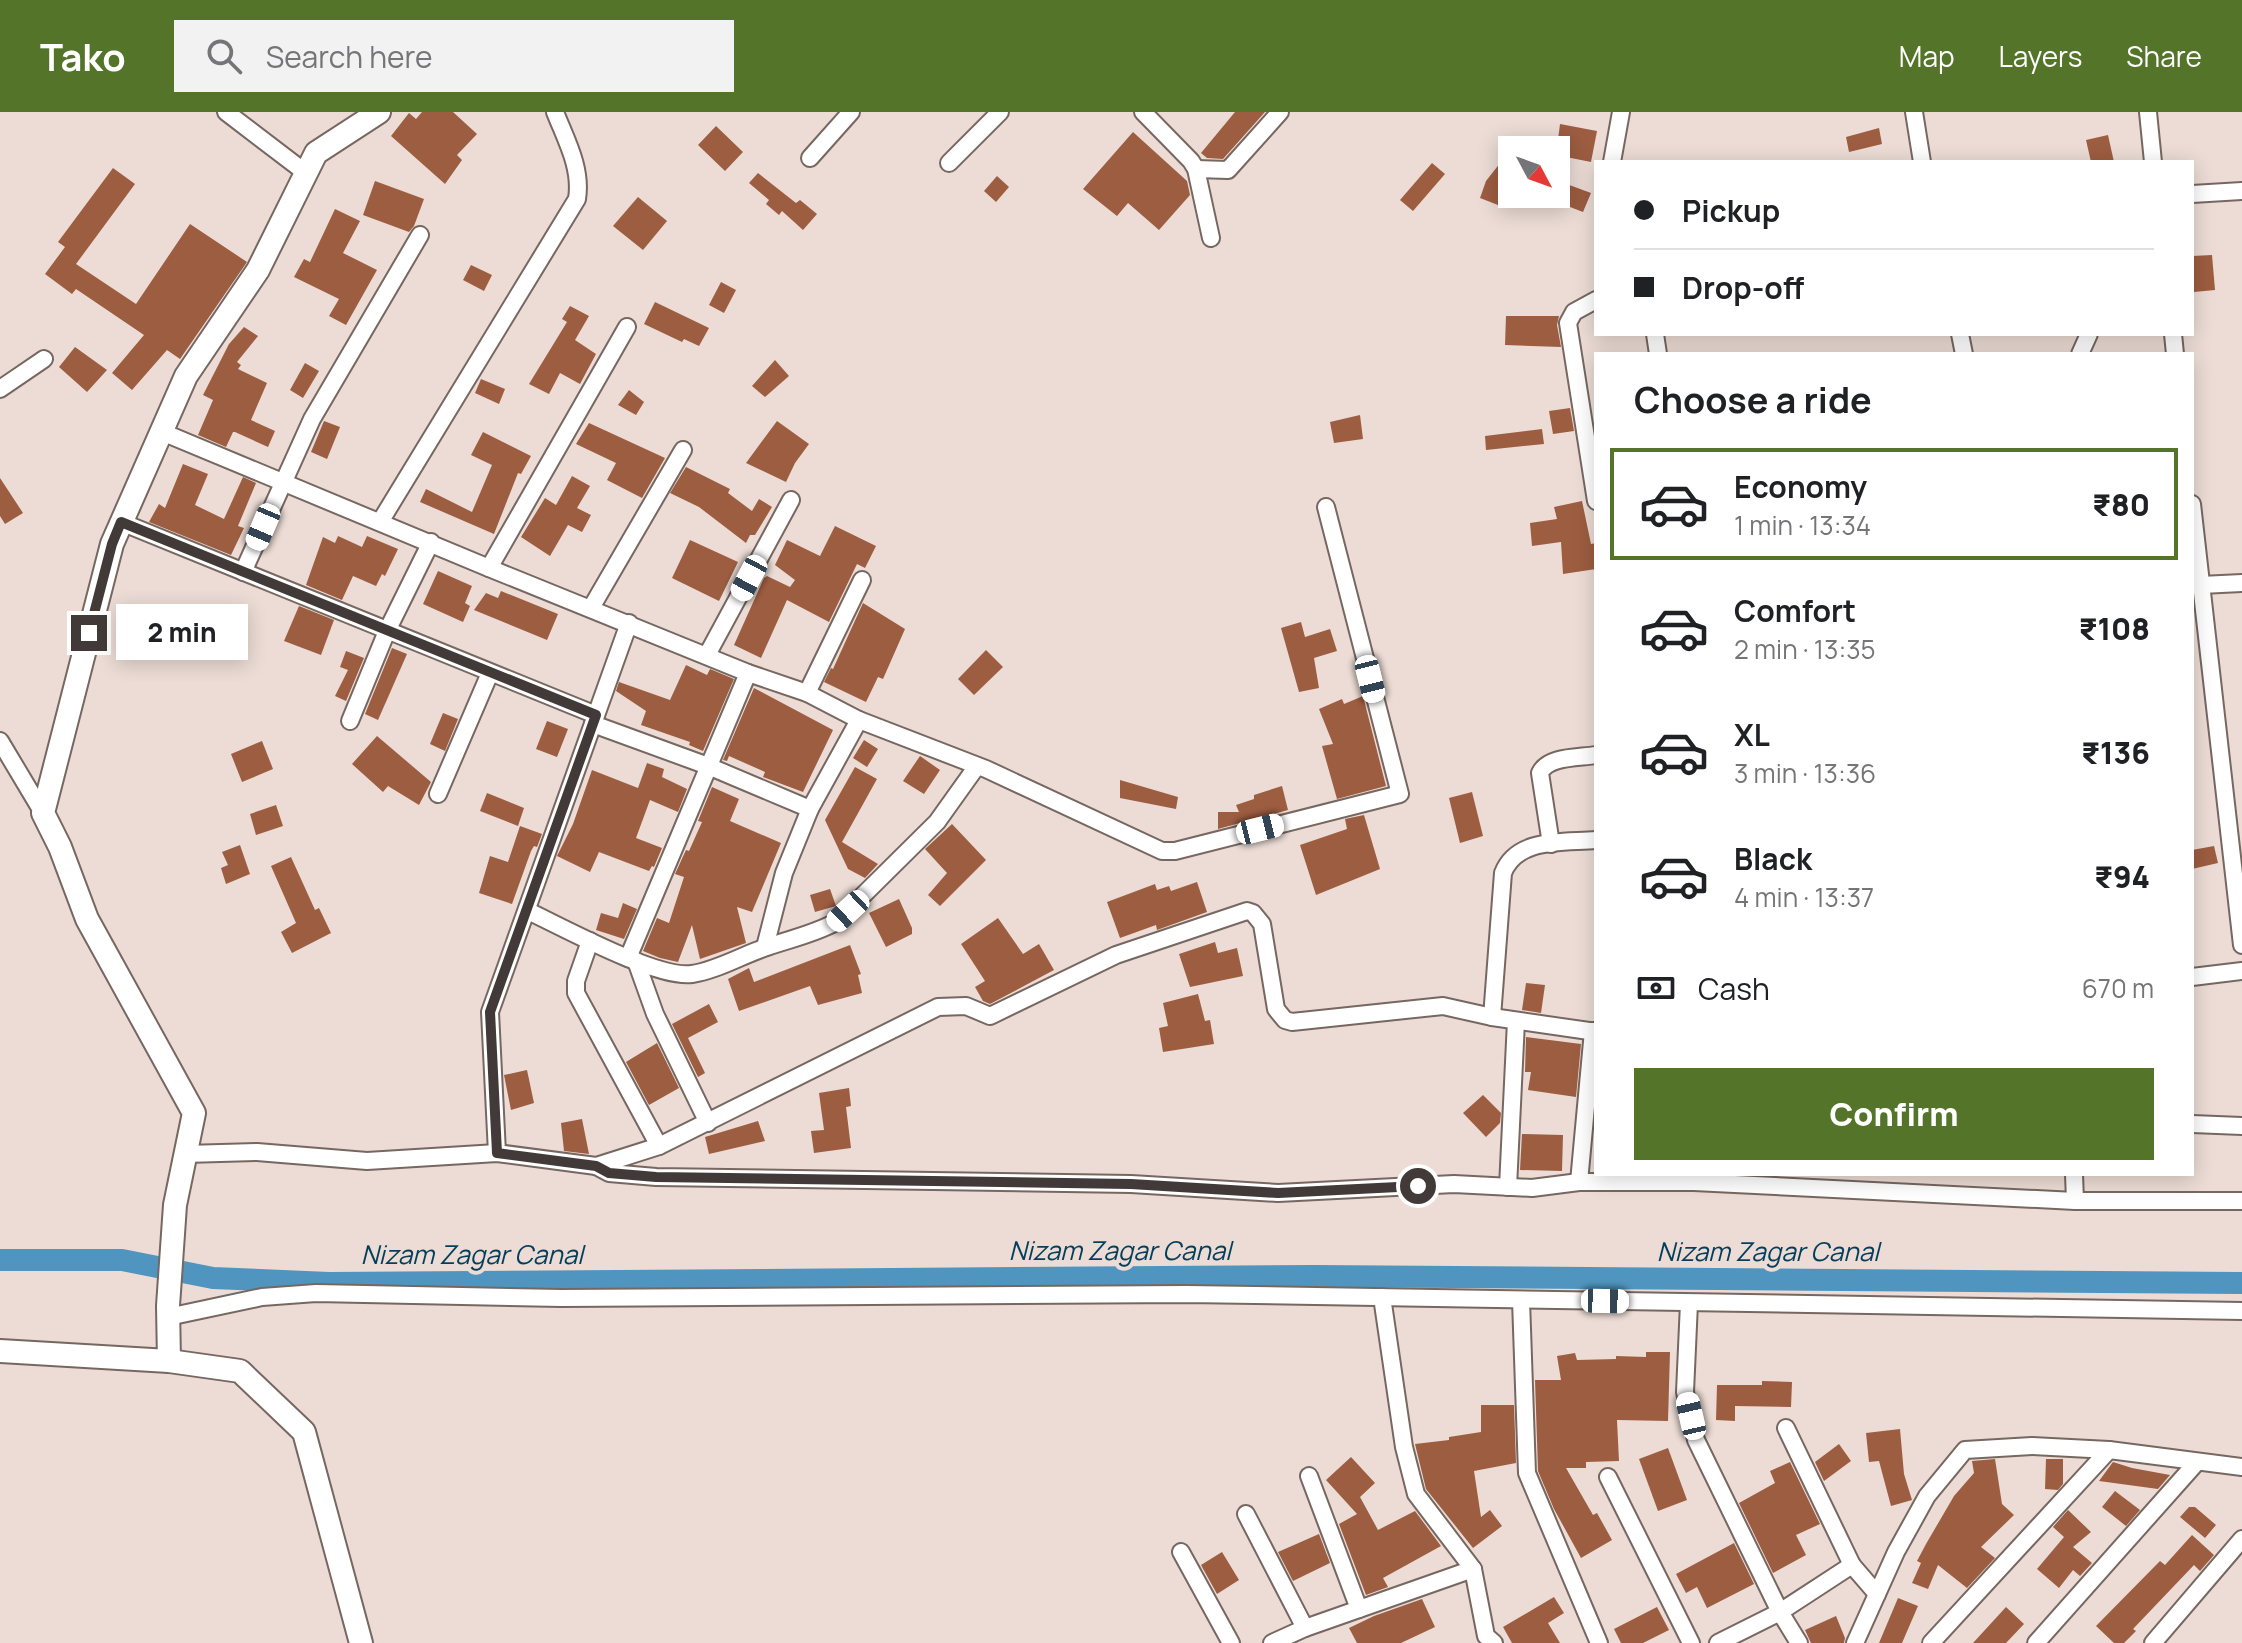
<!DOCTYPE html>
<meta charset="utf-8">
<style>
:root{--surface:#fff;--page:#f2f2f2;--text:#202124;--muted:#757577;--line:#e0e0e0;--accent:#54742a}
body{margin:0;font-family:Manrope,sans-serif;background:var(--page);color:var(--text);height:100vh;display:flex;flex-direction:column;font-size:30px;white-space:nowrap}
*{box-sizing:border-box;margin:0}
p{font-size:26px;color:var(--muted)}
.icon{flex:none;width:44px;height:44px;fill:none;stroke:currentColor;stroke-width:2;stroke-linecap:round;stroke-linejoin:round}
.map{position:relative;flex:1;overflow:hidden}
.side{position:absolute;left:1594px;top:240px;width:600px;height:824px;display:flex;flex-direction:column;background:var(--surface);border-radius:0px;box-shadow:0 4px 20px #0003}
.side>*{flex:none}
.top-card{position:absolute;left:1594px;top:48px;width:600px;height:176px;border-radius:0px;box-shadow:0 4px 20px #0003;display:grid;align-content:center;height:176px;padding:0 40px;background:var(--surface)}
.needle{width:52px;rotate:131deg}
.buttons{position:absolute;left:1498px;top:24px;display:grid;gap:16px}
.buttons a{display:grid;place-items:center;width:72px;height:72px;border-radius:0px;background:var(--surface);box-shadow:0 4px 20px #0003;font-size:40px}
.end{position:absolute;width:36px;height:36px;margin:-18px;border:10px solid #413a38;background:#fff;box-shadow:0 0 0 4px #fff}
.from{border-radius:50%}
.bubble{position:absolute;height:56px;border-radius:0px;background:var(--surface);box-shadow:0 4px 20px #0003;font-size:26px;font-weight:800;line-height:56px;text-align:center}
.car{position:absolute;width:24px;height:48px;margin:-24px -12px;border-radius:10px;box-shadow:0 0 6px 2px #0007;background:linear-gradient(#fff 24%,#345 0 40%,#fff 0 76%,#345 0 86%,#fff 0)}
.top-card b{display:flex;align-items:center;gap:28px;height:76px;font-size:30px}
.top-card b+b{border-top:2px solid var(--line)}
.top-card i{width:20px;height:20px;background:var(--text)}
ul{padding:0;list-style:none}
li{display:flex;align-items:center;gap:24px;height:112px;margin:0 16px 12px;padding:0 24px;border:4px solid transparent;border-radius:0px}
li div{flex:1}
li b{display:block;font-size:30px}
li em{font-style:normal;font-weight:800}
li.active{border-color:var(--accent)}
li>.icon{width:72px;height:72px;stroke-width:1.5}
h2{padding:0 40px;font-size:36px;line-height:96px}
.pay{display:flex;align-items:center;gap:20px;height:88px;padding:0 40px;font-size:30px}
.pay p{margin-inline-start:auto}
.button{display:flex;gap:16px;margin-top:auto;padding:16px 40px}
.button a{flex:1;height:92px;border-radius:0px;background:var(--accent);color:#fff;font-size:32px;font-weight:800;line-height:92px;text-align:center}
header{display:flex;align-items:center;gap:48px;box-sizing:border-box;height:112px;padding:0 40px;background:var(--accent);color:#fff}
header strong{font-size:38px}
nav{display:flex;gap:44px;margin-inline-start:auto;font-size:28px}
.search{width:560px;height:72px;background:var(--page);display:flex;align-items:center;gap:20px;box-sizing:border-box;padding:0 28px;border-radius:0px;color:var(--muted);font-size:30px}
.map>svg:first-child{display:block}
</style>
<header>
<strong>Tako</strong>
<div class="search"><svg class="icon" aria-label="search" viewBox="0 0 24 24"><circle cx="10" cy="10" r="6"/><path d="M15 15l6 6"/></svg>Search here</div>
<nav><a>Map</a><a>Layers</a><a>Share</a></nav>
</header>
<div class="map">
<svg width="2242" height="1531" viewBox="0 0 2242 1531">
<rect width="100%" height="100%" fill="#ecdcd5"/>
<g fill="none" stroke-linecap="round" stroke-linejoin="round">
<path stroke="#5095bf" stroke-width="22" d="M0,1148H122L213,1166L329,1171L1314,1164L2242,1171"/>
</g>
<g fill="#9d5d41">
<path d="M422,0H453L477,22L457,43L462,48L445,72L391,24L409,1L416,7Z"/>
<path d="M1235,0H1265L1223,47L1207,46L1201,41Z"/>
<path d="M1560,12L1597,19L1591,50L1556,43Z"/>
<path d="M716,14L743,40L725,59L698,33Z"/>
<path d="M1879,16L1882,32L1849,40L1846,25Z"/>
<path d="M1133,20L1187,69L1190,83L1159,118L1128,91L1117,104L1083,77Z"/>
<path d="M2108,23L2114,50H2091L2086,28Z"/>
<path d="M1508,41L1498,93L1480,86L1486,69Z"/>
<path d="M1432,51L1445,62L1413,99L1400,88Z"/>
<path d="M113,56L135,72L76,152L136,192L190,112L247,150L180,247L167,238L132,278L112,261L144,223L76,177L72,182L45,162L65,135L58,130Z"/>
<path d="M758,61L796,91L800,88L817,102L803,118L782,99L779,103L766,92L769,88L749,71Z"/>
<path d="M997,64L1009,75L996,90L984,79Z"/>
<path d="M375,69L424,87L414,114L409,120L363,103Z"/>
<path d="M1564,71L1591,81L1583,100L1557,90Z"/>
<path d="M638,85L667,109L643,138L613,114Z"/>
<path d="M335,97L360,109L343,141L377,158L346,213L329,204L339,187L294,165L304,147L310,150Z"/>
<path d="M2212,143L2215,178L2194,180L2192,144Z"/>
<path d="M471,153L492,163L484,179L463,168Z"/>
<path d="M721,170L736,178L724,201L709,193Z"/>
<path d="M655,190L709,216L699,234L684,227L682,230L644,212Z"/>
<path d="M570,194L589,204L575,228L596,242L580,272L560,261L549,282L529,272L567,210L562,207Z"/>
<path d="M1506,204H1559L1557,213L1561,235L1505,233Z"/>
<path d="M244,215L258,224L237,250L241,253L238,257L267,271L251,308L275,319L268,335L235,320H233L226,335L198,323L213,288L203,283L229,232Z"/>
<path d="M75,235L107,258L87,280L59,255Z"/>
<path d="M775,248L789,264L765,285L752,274Z"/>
<path d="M305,251L319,259L303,286L290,278Z"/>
<path d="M481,267L505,277L499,292L475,281Z"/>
<path d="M629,278L644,290L636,303L618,293Z"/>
<path d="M1570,296L1574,319L1553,322L1549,299Z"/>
<path d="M1360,303L1363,327L1334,331L1330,310Z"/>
<path d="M324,309L340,315L327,347L311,340Z"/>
<path d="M777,309L809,332L795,351L786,370L746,351Z"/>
<path d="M589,311L665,346L642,386L607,368L616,351L576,332Z"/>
<path d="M1542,317L1544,332L1486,338L1485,324Z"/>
<path d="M483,320L531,344L521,362L518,361L494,422L420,390L426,377L472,400L492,353L471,343Z"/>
<path d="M183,352L208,362L195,393L224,407L243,365L256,371L238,414L244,416L231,443L149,410L159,392L165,396Z"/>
<path d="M686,355L730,377L728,381L752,399L759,387L772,395L755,423H750L746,431L699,395L670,381Z"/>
<path d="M572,364L590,374L577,396L591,403L582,420L568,413L550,444L521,425L545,386L556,393Z"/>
<path d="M0,366L23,401L5,412L0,404Z"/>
<path d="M1582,389L1591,432L1596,431V457L1563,462L1561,430L1532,434L1530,411L1557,407L1554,395Z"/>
<path d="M835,414L876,434L865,456L857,452L829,510L787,488L761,546L734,533L764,466L767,464L790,475L795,468L775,453L787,428L820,444Z"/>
<path d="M338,424L362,435L367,424L398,437L385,464L382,462L376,474L353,464L342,488L306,473L323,425L335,431Z"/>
<path d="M690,428L738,450L719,489L672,466Z"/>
<path d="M438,459L472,474L465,491L470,494L463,510L423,492Z"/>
<path d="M501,479L558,502L547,528L474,498L486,481L498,486Z"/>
<path d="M863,491L905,517L883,567L878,565L866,590L824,570L831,556L833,557Z"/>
<path d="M299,494L334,508L321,543L284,529Z"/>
<path d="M1301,510L1305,525L1330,517L1337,539L1314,546L1319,576L1299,580L1281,516Z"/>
<path d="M392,536L407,542L378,608L365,602Z"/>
<path d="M986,538L1003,555L974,583L958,567Z"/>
<path d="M346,539L364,546L346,589L335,584L348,558L340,555Z"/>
<path d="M686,553L707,563L710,557L734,567L703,639L689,633L690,630L641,613L646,599L616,579L619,570L670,588Z"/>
<path d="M754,576L833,618L803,680L763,665L765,660L729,644L727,649L723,648Z"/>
<path d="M1363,584L1386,674L1337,687L1322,634L1333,632L1319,597L1342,587L1344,592Z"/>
<path d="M443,601L458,607L445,639L430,632Z"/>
<path d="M547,609L568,617L557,645L536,637Z"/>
<path d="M377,624L431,670L419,693L388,674L383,680L352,652Z"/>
<path d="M864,628L878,637L867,655L853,646Z"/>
<path d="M262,629L273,657L242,670L231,642Z"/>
<path d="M920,644L940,658L924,682L903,669Z"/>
<path d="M647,651L664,657L662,665L687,677L678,700L650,688L636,726L662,736L654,755L652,754L649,759L599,740L590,760L557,744L573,712L592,658L638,676Z"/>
<path d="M855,655L877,667L842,730L878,752L865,766L848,757L825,708Z"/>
<path d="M1120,668L1178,685L1176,697L1120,686Z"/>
<path d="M1282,674L1288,698L1218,717V700H1239L1236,693L1254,687V683Z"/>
<path d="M712,675L739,687L730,709L781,731L752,800L737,795L746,831L700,847L692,813L678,850L660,846L643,839L657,806L669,811L684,765L675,762L686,738L689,739L702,710L698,709Z"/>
<path d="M1472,680L1483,724L1460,731L1449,686Z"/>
<path d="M487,681L524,696L518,714L480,699Z"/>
<path d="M276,693L283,714L256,723L250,702Z"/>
<path d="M1364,703L1380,757L1316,783L1300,733L1347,717L1345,707Z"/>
<path d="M952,712L986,748L940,794L928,783L947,761L925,737Z"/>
<path d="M520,714L542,722L537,735L534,734L531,739L512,792L479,781L490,744L508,750Z"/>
<path d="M240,733L250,762L226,772L221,756L228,753L222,740Z"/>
<path d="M2214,734L2218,751L2192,757V738Z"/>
<path d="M291,745L315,798L319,796L331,821L292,841L281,820L296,811L271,754Z"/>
<path d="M1197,770L1207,800L1157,818L1156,813L1120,826L1107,790L1155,772L1157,778L1169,774L1171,779Z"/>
<path d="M830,777L836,794L815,800L810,783Z"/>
<path d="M899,787L912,816V822L886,835L869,801Z"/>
<path d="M623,791L637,797L624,827L596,818L601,801L618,806Z"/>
<path d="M998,806L1023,842L1039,832L1054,858L990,892L983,889L975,875L985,869L961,832Z"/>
<path d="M1215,830L1218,841L1237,836L1243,864L1190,875L1179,842Z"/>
<path d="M850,833L861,862L858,863L862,881L818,893L810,874L739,899L728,867L749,856L754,870Z"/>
<path d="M1526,871L1545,873L1541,901L1522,898Z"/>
<path d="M1198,882L1205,909L1210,908L1214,932L1163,940L1159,916L1168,914L1163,891Z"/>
<path d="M709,892L718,910L688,926L705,961L698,965L672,912Z"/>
<path d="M1526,925L1581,932L1576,985L1528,978L1531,960H1525Z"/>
<path d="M657,931L679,976L649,993L626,950Z"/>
<path d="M527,958L534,991L511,998L504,963Z"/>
<path d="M849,976L851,994L846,995L851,1036L814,1041L811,1019L824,1018L819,981Z"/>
<path d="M1483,983L1501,1001L1500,1011L1486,1025L1463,1001Z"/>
<path d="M582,1007L589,1042L564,1039L561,1011Z"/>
<path d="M758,1009L765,1029L709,1042L705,1025Z"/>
<path d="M1522,1022L1563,1023L1562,1059L1520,1058Z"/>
<path d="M1646,1240H1670L1668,1309L1617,1308L1619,1349L1586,1350V1356H1566L1593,1403L1597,1401L1612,1428L1581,1446L1554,1397L1538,1359L1535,1268H1561L1557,1244L1575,1241L1577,1248L1616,1247V1244L1646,1245Z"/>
<path d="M1762,1269L1792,1270L1791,1295L1735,1294V1309L1716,1308L1717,1273H1762Z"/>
<path d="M1481,1293H1514L1516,1351L1474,1359L1481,1405L1490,1398L1502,1414L1473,1436L1426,1377L1415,1332L1449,1328V1325L1481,1320Z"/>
<path d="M1900,1317L1904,1362L1912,1388L1891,1394L1879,1349L1869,1350L1866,1321Z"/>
<path d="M1839,1332L1851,1349L1824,1369L1815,1350Z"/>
<path d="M1668,1336L1687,1388L1658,1399L1639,1347Z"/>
<path d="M1351,1345L1375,1371L1360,1385L1378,1418L1415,1399L1441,1434L1383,1466L1388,1475L1366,1483L1339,1412L1357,1402L1326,1368Z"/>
<path d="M1995,1347L2002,1392L2014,1403L1981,1435L1995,1446L1967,1476L1938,1453L1928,1477L1912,1471L1921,1451L1917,1449L1926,1432L1954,1384L1974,1361L1972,1349Z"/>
<path d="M2046,1347H2063V1372L2058,1378L2045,1377Z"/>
<path d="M1790,1350L1820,1412L1796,1423L1806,1443L1773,1461L1739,1391L1775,1371L1770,1359Z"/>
<path d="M2113,1350L2132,1356L2170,1363L2158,1377L2099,1369Z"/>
<path d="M2115,1379L2140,1398L2126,1414L2102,1395Z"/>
<path d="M2189,1395H2195L2216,1413L2205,1426L2180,1405Z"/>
<path d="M2068,1398L2091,1420L2073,1435L2092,1451L2080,1464L2073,1458L2059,1476L2037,1457L2064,1425L2053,1415Z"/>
<path d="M1319,1422L1330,1451L1293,1469L1278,1440Z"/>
<path d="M2192,1423L2214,1443L2200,1459L2194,1453L2133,1517L2136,1519L2124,1531H2114L2096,1514L2160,1449L2165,1453Z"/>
<path d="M1734,1431L1754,1472L1707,1496L1697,1475L1686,1481L1676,1462Z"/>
<path d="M1222,1440L1239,1468L1217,1482L1201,1453Z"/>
<path d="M1554,1485L1564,1501L1548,1511L1560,1531H1512L1503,1515Z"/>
<path d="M1898,1486L1918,1494L1902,1531H1879Z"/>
<path d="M1422,1487L1435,1515L1401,1531H1357L1349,1516L1374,1504Z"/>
<path d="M1657,1495L1669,1518L1643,1531H1621L1614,1517Z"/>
<path d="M2006,1495L2024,1512L2006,1531H1973Z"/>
<path d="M1836,1504L1845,1526L1844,1531H1811L1805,1518Z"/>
</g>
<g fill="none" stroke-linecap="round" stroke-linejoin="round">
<defs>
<g id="street">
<path d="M226,0L306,61"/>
<path d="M1143,0L1191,49L1196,57L1211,126"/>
<path d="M1914,0L1922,50"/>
<path d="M2148,0L2153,50"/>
<path d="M810,46L851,0"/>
<path d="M1612,50L1621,0"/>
<path d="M949,51L1000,0"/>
<path d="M1196,57L1228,58L1280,0"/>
<path d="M2192,82L2242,79"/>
<path d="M1596,188L1574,200L1568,211L1596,389"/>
<path d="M1655,222L1658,242"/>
<path d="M1960,222L1964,242"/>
<path d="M2173,222L2175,242"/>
<path d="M2080,242L2089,222"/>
<path d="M0,277L44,247"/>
<path d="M162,320L489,456L748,561L807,581L859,608L986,657L1162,739H1175L1400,682L1326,395"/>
<path d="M2192,392L2242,833"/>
<path d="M121,410L596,603"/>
<path d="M380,410L577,87C582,56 566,28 555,0"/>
<path d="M489,456L627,215"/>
<path d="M243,460L312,307L420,123"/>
<path d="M2201,473L2242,471"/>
<path d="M591,496L683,338"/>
<path d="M707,543L791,388"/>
<path d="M807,581L862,468"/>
<path d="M350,609L387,519L431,430"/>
<path d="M593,612L708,654L810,697"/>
<path d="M0,629L43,701"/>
<path d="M438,682L490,561"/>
<path d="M1551,732L1540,661C1548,644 1578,646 1596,643"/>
<path d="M528,799C562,815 657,867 692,862C718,858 742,843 767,835C790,827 814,822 836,810L937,710L977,654"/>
<path d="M590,829L576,869V881L659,1034"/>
<path d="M765,835L784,761L810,697L859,608"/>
<path d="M628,846L748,561"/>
<path d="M636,849L655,902L708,1011"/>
<path d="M2192,865L2242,859"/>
<path d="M1492,905L1503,761C1517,725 1564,731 1596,728"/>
<path d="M2192,1012L2242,1014"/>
<path d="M497,1041L490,900L629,511"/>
<path d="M185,1042L257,1040L367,1049L497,1041L596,1054L659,1034L938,895L966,894L990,904L1116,843L1247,799L1253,801L1262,812L1276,897L1285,908L1292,910L1443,894L1492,905L1596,920"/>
<path d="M596,1054L609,1061L656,1065L1131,1072L1278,1081L1454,1072L1532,1076L1579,1070H1694L2075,1089H2242"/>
<path d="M2074,1062L2075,1089"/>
<path d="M1579,1070L1593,919"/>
<path d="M1508,1075L1516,909"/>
<path d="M1382,1185L1404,1335L1416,1382L1473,1457L1486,1524L1494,1531"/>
<path d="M1521,1188L1527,1361L1599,1531"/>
<path d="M1689,1191L1685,1280L1696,1328L1780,1500L1799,1531"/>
<path d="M168,1205L262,1185L316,1181L561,1186L1187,1182L2242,1199"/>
<path d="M1786,1316L1852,1453"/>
<path d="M1309,1364L1359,1497"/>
<path d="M1608,1365L1691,1531"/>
<path d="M1246,1402L1305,1516"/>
<path d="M1181,1440L1231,1531"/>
<path d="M1272,1531L1305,1516L1473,1457"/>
<path d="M1718,1531L1780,1500L1852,1453L1877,1482"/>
<path d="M1855,1531L1896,1440L1927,1384L1965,1338L2032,1334L2109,1338L2242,1355"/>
<path d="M1931,1531L2109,1338"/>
<path d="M2036,1531L2197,1350"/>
<path d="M2153,1531L2242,1427"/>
</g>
<g id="secondary">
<path d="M0,1239L169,1249L240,1259L304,1320L361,1531"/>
<path d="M169,1249L168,1194L175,1093L194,1001L87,807L60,735L43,701L112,432L186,264L258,158L316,41L379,0"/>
</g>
</defs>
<use href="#street" stroke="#766761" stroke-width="20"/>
<use href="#secondary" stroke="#766761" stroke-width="26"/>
<use href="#street" stroke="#fff" stroke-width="16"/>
<use href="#secondary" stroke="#fff" stroke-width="22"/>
</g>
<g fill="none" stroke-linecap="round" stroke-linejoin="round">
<path stroke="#413a38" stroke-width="10" d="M89,521L112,432L121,410L596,603L490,900L497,1041L596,1054L609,1061L656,1065L1131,1072L1278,1081L1418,1074"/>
</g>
<g text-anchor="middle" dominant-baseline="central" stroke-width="8" stroke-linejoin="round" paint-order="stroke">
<g font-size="26" font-style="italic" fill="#033f5b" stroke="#ecdcd5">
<text x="1120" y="1138">Nizam Zagar Canal</text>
<text x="1768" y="1139">Nizam Zagar Canal</text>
<text x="472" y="1142">Nizam Zagar Canal</text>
</g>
</g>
</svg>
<div class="buttons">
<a><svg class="needle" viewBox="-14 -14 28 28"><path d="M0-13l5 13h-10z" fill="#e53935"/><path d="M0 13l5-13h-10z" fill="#757577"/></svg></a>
</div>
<i class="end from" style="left:1418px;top:1074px"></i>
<i class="end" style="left:89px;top:521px"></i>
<div class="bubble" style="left:116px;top:492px;width:132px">2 min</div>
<i class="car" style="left:263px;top:415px;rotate:203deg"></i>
<i class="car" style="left:749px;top:466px;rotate:208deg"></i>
<i class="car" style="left:1370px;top:567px;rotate:166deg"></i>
<i class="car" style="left:1260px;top:717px;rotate:76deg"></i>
<i class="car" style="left:848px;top:799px;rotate:227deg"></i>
<i class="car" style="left:1605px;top:1189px;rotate:91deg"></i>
<i class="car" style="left:1691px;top:1304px;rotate:347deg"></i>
<div class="top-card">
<b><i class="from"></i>Pickup</b>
<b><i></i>Drop-off</b>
</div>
<section class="side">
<h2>Choose a ride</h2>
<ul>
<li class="active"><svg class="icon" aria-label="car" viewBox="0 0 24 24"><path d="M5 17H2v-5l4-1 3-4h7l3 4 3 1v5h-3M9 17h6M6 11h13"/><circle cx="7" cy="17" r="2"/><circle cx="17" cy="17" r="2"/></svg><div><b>Economy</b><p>1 min · 13:34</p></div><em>₹80</em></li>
<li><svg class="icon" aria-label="car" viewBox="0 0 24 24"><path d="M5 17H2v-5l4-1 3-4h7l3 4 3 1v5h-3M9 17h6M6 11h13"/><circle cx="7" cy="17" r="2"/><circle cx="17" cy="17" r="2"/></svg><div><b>Comfort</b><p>2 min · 13:35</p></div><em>₹108</em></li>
<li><svg class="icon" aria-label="car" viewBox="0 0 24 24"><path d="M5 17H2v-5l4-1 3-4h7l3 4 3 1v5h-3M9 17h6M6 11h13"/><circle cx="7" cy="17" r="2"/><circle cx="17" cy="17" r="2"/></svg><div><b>XL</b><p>3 min · 13:36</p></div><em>₹136</em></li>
<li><svg class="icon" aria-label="car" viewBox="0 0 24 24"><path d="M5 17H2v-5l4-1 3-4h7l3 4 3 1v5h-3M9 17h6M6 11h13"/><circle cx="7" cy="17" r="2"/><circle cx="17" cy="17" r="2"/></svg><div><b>Black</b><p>4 min · 13:37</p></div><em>₹94</em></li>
</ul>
<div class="pay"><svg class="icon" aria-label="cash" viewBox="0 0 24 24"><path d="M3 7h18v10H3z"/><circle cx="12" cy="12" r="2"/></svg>Cash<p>670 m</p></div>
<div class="button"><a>Confirm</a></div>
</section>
</div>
